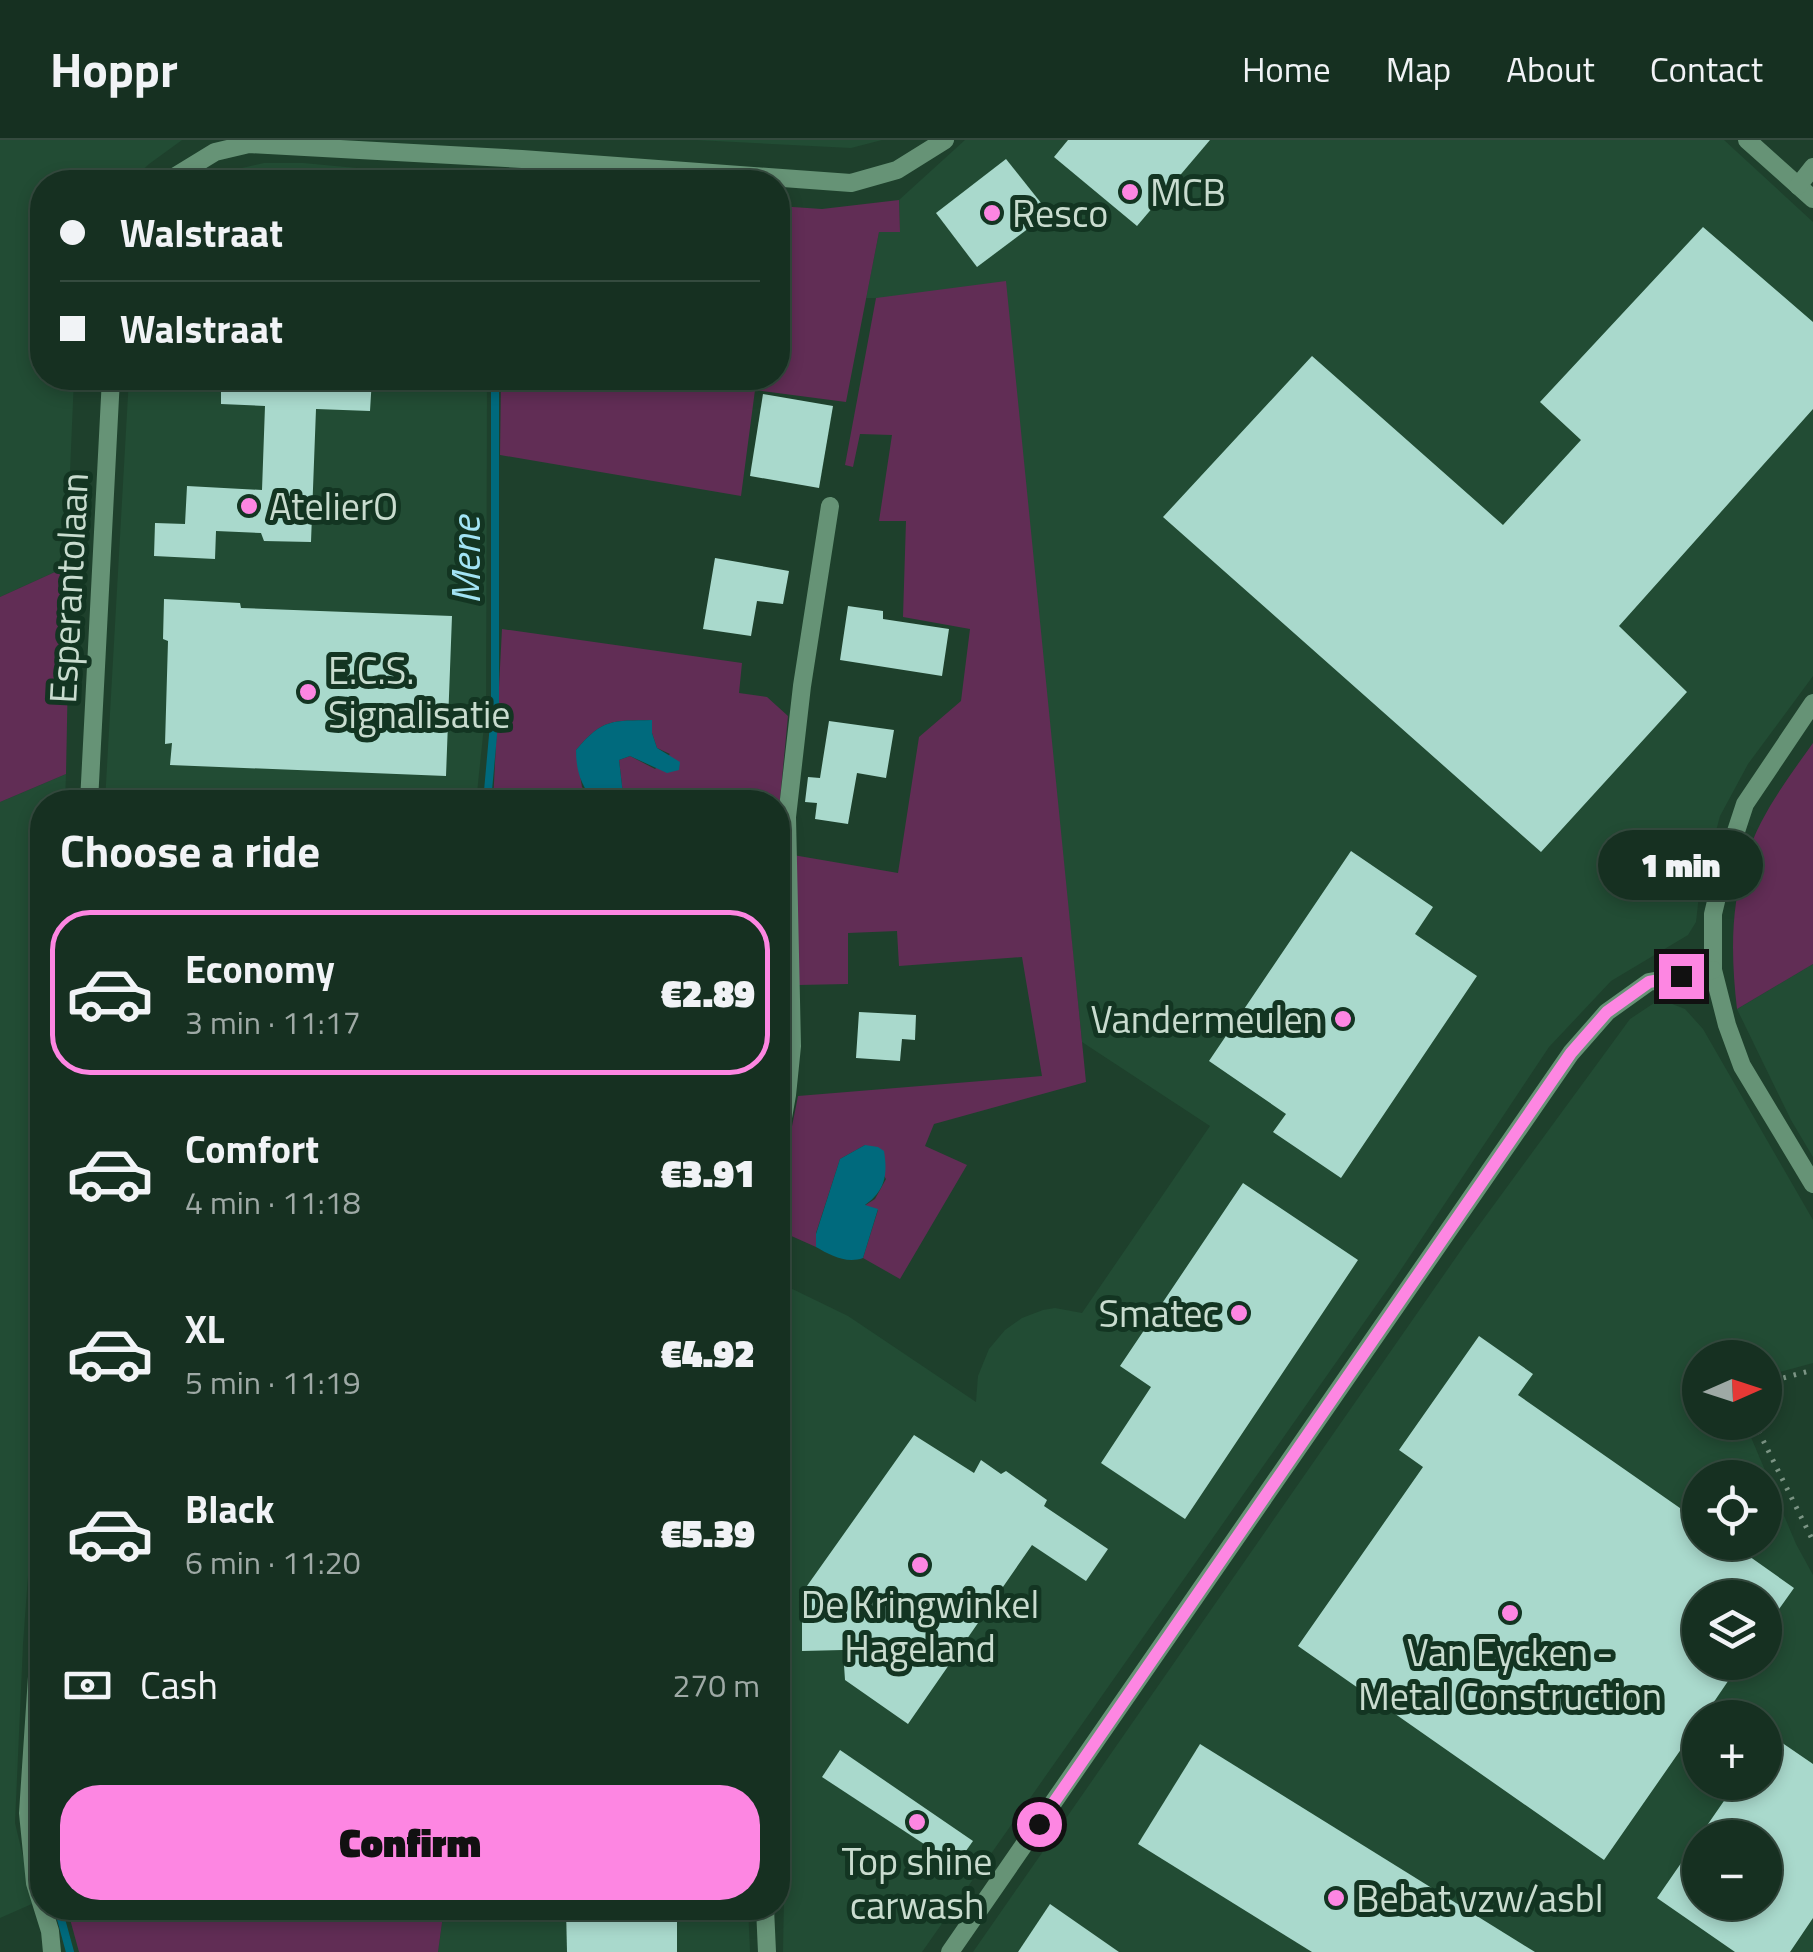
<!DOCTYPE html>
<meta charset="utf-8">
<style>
:root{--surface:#163021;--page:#233c2e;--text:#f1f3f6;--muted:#9ea9a5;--line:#354b3f;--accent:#fd86e2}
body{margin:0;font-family:"Titillium Web",sans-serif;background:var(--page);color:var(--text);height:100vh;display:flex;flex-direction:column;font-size:38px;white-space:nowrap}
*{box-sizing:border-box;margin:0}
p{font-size:32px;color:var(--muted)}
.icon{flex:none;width:55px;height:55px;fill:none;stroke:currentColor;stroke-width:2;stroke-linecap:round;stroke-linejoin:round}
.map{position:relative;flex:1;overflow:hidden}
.sheet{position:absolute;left:30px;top:650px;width:760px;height:1130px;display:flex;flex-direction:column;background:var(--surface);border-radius:40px;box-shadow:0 5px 15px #0003,0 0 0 2px var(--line)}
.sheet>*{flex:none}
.banner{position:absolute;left:30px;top:30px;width:760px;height:220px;border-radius:40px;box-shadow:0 5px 15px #0003,0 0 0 2px var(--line);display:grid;align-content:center;height:220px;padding:0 30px;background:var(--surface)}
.needle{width:65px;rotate:87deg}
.controls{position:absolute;left:1682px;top:1200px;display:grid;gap:20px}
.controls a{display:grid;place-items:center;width:100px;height:100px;border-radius:50%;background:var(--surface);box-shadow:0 5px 15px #0003,0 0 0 2px var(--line);font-size:50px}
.end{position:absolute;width:45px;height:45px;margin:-22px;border:12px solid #fd86e2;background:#111;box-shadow:0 0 0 5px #111}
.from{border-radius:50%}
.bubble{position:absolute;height:70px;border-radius:35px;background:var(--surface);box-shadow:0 5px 15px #0003,0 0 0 2px var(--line);font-size:32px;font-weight:800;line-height:70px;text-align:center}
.banner b{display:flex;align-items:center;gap:35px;height:95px;font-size:38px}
.banner b+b{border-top:2px solid var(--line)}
.banner i{width:25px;height:25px;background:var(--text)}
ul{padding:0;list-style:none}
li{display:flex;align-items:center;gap:30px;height:165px;margin:0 20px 15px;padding:0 10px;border:5px solid transparent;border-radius:40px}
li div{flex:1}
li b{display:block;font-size:38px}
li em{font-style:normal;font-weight:800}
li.on{border-color:var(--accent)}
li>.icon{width:90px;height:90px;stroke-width:1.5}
h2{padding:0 30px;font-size:45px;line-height:120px}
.pay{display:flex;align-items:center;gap:25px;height:110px;padding:0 30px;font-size:38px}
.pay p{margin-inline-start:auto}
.primary-button{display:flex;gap:20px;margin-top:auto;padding:20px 30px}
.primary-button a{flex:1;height:115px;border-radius:40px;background:var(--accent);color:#111;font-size:40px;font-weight:800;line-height:115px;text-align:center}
header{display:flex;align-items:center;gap:60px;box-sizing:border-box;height:140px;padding:0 50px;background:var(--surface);border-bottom:2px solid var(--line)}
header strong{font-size:48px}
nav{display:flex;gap:55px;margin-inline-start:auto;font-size:35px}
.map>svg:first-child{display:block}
</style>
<header>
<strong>Hoppr</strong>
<nav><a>Home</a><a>Map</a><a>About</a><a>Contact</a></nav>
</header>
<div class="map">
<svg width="1813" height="1812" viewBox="0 0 1813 1812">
<rect width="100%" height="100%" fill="#1e402c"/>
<g fill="#224c34" fill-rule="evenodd">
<path d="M0,0H182L149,24L130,42H42V238H74L66,427L0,457Z"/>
<path d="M696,0H882L851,8Z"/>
<path d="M965,0H1724L1813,82V536L1748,624L1720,676L1699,755L1696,782L1688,795L1611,841L1549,907L1396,1137L922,1812H783L785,1705L778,1528V1142L848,1176L976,1262L978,1236L989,1209L1005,1190L1022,1178L1043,1170L1055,1168L1082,1173L1210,986L1082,902L1033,430L876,158H866L879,92H900L899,60Z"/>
<path d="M264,23H303L485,40V42H201L212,35Z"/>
<path d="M129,238H487L486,567L476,662H105Z"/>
<path d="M66,634L65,662H42V1025L39,1084L36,1328L23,1504L15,1683L34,1763L0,1778V662Z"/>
<path d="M1813,824V1017L1791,980L1737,869Z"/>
<path d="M1667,862L1685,869L1703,889L1813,1080V1223L1765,1236V1218H1700V1282L1745,1283L1796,1404L1813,1435V1812H973L1466,1103L1630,879L1654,863ZM1700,1338H1765V1402H1700ZM1700,1458H1765V1522H1700ZM1700,1578H1765V1642H1700ZM1700,1698H1765V1762H1700Z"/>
<path d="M444,1768H748L750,1812H438Z"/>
</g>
<g fill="#612d55">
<path d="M899,60L900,92H879L846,262L755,250L741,356L500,315L501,238H778V66L822,69Z"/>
<path d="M1006,141L1086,942L934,984L925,1006L967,1025L900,1139L863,1118L878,1070L864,1066L875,1059L886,1039L865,1005L840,1019L816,1093V1107L778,1090V1057L798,956L1042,936L1022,817L899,826L897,791L848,793V844L798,845L793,715L898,733L919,597L961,561L970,489L903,477L906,381H879L892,295L860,294L853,327L845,325L876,158Z"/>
<path d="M66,427H70L66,634L0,662V457Z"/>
<path d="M502,489L742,523L739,553L767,557L788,576L778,680L779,912H778V662H630L623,654L619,620L630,616L655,629L670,614L657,608L652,593V580C612,581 603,578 576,610L582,647L595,662H493Z"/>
<path d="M1813,603V824L1737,869C1731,817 1730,766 1747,716C1760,675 1788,638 1813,603Z"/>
<path d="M67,1768H444L438,1812H79Z"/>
</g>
<g fill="#006a7d">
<path d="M652,580V593L657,608L680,622L679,630L667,633L630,616L619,620L623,654L630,662H595C581,646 576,631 576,610C603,578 612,581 652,580Z"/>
<path d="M865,1005L878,1007L884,1011C888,1035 885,1051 865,1065L878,1069L863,1118C846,1124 830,1115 816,1107V1094L840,1019Z"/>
</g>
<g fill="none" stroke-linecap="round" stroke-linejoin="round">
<g stroke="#006a7d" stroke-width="8">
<path d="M493,37V42"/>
<path d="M487,662L495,573V238"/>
<path d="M42,1672V1687"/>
<path d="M58,1768L70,1812"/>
</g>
</g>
<g fill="#a9d9cc" fill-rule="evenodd">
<path d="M1068,0H1210L1137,86L1054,17Z"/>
<path d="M1006,19L1049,73L977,127L936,73Z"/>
<path d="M1703,87L1813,182V269L1619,486L1687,552L1541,712L1163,377L1312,216L1503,385L1581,300L1540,262Z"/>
<path d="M221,238H372L370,271L316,269L311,402L264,401L261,393L216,391L215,419L154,416L155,383L185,384L187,346L262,350L265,266L221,264Z"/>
<path d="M763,254L833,266L819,348L750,336Z"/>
<path d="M715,418L789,431L783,464L757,461L751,496L703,489Z"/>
<path d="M164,459L240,463L241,468L452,476L446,636L170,625L172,603L165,604L168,501L163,499Z"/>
<path d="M848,466L883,471V479L949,489L942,536L840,520Z"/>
<path d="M829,581L894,590L886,638L857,633L848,684L815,679L817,663L805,662L808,637L820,638Z"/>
<path d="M1351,711L1433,767L1415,794L1477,836L1341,1038L1273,992L1286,974L1209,921Z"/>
<path d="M859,872L916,875L915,900L902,899L900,921L856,918Z"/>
<path d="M1243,1043L1358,1120L1185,1379L1101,1323L1151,1247L1120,1226Z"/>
<path d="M1479,1196L1533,1234L1518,1255L1700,1382V1402H1729L1794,1448L1765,1489V1458H1700V1522H1741L1703,1578H1700V1582L1604,1720L1298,1506L1423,1327L1399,1310Z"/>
<path d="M914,1295L974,1333L981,1320L1001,1334L1006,1331L1047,1360L1044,1366L1108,1409L1086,1441L1032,1405L908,1584L845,1540L843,1510L802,1511V1453Z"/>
<path d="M1765,1591L1813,1624V1778L1790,1812H1735L1657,1758L1737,1642H1765ZM1700,1698H1765V1762H1700Z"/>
<path d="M1200,1604L1535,1812H1312L1138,1704Z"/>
<path d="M840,1610L973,1701L956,1725L822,1637Z"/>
<path d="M1050,1764L1119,1812H1018Z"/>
<path d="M566,1768H677V1812H567Z"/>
</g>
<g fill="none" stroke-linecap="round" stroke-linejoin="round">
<g stroke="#7c9585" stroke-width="5" stroke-dasharray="2.5 8" stroke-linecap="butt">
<path d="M1765,1246L1768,1242L1813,1230"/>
<path d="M1754,1282L1813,1401"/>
</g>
<g stroke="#669376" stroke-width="18">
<path d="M1747,0L1813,59"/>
<path d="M166,42L215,12L249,4L522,19L851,43L897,30L945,0"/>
<path d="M1798,46L1813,27"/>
<path d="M1813,563L1745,664L1724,728L1713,774V830L1727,885L1742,926L1813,1044"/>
<path d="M89,662L111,238"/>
<path d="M778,1006L787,955L792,906L787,677L802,546L830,366"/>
<path d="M42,1461L28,1673L35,1743L50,1791L52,1812"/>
<path d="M765,1768L767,1812"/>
<path d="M950,1812L1571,913L1607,872L1649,842L1713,830"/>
</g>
</g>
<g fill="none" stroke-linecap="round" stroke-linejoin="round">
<path stroke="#fd86e2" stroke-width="12" d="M1039,1684L1571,913L1607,872L1649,842L1681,836"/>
</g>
<g fill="#fd86e2" stroke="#133522" stroke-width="4">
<circle cx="1130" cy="52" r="10"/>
<circle cx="992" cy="73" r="10"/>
<circle cx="249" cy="366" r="10"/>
<circle cx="308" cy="552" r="10"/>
<circle cx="1343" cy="879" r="10"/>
<circle cx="1239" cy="1173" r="10"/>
<circle cx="920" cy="1425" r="10"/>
<circle cx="1510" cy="1473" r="10"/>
<circle cx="917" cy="1682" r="10"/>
<circle cx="1336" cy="1758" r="10"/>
</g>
<g text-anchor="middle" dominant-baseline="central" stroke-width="10" stroke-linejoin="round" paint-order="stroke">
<g font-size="38" fill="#c9dccf" stroke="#133522" text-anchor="start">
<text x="1150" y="52">MCB</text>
<text x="1012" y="73">Resco</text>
<text x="269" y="366">AtelierO</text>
<text x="328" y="530">E.C.S.<tspan x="328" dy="44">Signalisatie</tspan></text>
<text x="1323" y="879" text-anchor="end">Vandermeulen</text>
<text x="1219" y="1173" text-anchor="end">Smatec</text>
<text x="920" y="1464" text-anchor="middle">De Kringwinkel<tspan x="920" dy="44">Hageland</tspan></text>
<text x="1510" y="1512" text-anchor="middle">Van Eycken -<tspan x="1510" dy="44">Metal Construction</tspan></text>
<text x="917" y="1721" text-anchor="middle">Top shine<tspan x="917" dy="44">carwash</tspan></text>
<text x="1356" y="1758">Bebat vzw/asbl</text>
</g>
<g font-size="38" fill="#c9dccf" stroke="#133522">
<text transform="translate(68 448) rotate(-87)">Esperantolaan</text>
</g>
<g font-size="40" font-style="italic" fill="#a2e3f4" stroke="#133522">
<text transform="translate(465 420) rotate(-90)">Mene</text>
</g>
</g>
</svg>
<div class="controls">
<a><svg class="needle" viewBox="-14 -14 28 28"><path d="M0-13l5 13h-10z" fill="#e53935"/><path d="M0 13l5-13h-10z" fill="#9ea9a5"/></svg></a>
<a><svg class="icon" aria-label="locate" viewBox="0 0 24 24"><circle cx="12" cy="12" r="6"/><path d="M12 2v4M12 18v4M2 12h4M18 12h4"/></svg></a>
<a><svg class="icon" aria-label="layers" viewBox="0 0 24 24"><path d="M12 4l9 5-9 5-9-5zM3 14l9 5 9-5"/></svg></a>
<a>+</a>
<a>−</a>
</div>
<i class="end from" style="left:1039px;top:1684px"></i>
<i class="end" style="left:1681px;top:836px"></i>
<div class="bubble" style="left:1598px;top:690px;width:165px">1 min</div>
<div class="banner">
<b><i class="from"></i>Walstraat</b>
<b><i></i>Walstraat</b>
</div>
<section class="sheet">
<h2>Choose a ride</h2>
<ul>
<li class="on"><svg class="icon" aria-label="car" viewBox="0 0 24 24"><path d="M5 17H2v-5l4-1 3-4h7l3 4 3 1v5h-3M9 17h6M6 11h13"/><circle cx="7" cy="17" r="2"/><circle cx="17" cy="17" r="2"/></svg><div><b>Economy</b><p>3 min · 11:17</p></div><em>€2.89</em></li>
<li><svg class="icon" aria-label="car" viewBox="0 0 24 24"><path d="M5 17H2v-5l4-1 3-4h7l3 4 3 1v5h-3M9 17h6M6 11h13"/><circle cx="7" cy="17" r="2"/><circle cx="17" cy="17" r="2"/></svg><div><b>Comfort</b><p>4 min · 11:18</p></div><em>€3.91</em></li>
<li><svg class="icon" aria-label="car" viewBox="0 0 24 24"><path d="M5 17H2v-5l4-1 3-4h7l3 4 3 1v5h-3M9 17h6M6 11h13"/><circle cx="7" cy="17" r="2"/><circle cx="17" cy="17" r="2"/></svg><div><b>XL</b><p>5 min · 11:19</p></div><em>€4.92</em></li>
<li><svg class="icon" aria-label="car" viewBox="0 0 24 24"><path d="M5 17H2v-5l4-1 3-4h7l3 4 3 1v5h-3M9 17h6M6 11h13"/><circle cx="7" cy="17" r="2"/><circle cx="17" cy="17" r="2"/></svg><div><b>Black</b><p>6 min · 11:20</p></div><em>€5.39</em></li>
</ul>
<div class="pay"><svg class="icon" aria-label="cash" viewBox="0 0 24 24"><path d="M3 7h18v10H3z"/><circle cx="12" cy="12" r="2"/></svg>Cash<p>270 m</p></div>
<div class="primary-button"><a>Confirm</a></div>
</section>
</div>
